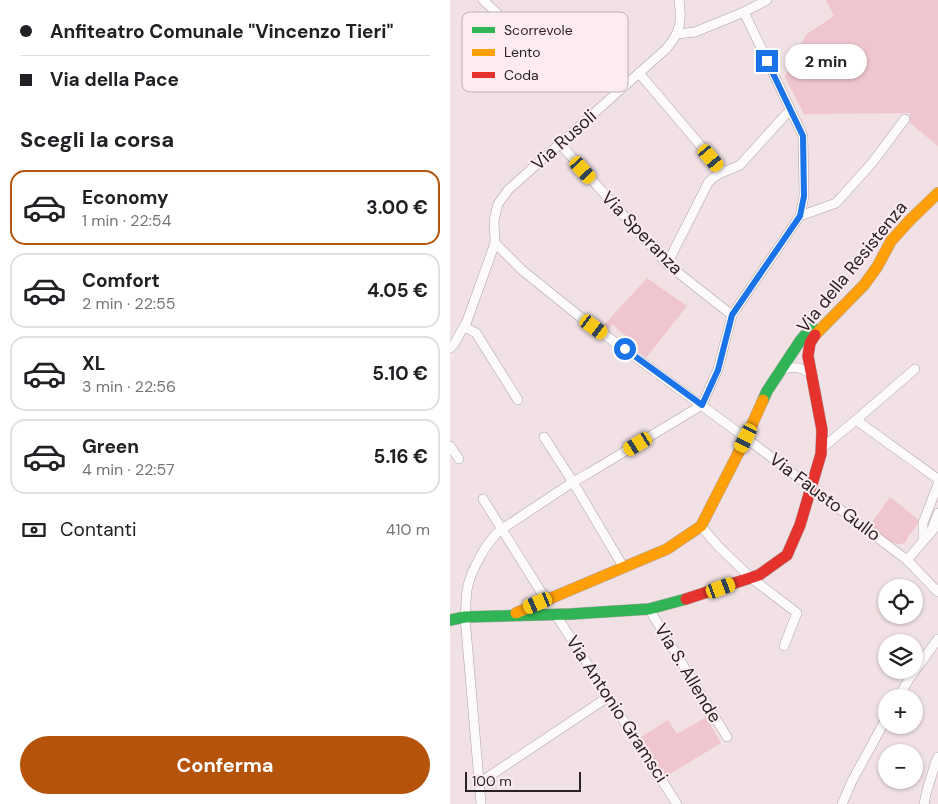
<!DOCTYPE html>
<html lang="it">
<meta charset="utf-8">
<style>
:root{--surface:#fff;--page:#f2f2f2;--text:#202124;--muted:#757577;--line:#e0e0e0;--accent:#b45309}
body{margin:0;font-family:"DM Sans",sans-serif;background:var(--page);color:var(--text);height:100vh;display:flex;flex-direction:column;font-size:19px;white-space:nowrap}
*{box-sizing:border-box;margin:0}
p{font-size:16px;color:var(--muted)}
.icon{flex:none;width:28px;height:28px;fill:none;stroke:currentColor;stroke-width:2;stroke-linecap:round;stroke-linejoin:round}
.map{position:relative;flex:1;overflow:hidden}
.details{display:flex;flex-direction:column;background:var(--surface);width:450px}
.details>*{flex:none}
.top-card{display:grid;align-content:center;height:110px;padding:0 20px;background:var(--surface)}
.controls{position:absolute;left:428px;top:579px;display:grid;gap:10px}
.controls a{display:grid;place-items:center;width:45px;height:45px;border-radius:50%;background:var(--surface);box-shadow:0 1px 4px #0004;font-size:25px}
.scale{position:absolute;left:15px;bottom:12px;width:116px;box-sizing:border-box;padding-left:5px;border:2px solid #2c2224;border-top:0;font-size:14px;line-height:18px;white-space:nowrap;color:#2c2224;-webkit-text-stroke:4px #fcebef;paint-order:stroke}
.end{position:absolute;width:22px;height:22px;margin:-11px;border:6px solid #1a73e8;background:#fff;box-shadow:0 0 0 2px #fff}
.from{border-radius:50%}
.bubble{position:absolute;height:35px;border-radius:18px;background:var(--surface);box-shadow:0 1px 4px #0004;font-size:16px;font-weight:700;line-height:35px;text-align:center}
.car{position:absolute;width:15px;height:30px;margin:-15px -8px;border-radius:6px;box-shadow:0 0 4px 1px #0007;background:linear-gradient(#f5c518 24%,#345 0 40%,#f5c518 0 76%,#345 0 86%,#f5c518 0)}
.top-card b{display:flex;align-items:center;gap:18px;height:48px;font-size:19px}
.top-card b+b{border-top:1px solid var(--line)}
.top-card i{width:12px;height:12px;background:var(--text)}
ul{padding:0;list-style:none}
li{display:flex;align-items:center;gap:15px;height:75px;margin:0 10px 8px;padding:0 10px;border:2px solid var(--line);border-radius:15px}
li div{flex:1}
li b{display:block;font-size:19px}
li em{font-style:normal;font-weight:700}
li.on{border-color:var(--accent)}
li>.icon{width:45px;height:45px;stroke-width:1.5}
h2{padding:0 20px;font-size:22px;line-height:60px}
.pay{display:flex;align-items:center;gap:12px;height:55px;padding:0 20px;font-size:19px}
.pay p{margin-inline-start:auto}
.action{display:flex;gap:10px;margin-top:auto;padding:10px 20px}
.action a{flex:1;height:58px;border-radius:30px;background:var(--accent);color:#fff;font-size:20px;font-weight:700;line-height:58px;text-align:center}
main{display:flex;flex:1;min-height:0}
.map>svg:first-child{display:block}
</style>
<main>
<section class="details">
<div class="top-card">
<b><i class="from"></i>Anfiteatro Comunale &quot;Vincenzo Tieri&quot;</b>
<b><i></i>Via della Pace</b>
</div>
<h2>Scegli la corsa</h2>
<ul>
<li class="on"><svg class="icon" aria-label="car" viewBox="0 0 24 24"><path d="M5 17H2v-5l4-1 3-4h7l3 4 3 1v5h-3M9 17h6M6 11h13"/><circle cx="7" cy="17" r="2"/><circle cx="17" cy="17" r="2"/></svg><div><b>Economy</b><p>1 min · 22:54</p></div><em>3.00 €</em></li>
<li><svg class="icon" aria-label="car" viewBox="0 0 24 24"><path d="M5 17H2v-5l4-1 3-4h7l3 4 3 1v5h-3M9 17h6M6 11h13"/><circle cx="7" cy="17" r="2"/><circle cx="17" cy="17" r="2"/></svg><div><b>Comfort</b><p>2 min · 22:55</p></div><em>4.05 €</em></li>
<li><svg class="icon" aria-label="car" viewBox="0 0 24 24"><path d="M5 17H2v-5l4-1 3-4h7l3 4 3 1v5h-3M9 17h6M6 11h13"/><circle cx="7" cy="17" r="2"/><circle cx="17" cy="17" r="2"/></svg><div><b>XL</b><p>3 min · 22:56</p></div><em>5.10 €</em></li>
<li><svg class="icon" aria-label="car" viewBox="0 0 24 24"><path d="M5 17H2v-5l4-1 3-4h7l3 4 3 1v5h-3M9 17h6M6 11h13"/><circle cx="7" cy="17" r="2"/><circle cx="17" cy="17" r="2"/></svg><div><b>Green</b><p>4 min · 22:57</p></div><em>5.16 €</em></li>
</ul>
<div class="pay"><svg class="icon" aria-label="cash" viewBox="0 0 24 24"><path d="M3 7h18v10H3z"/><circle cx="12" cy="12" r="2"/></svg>Contanti<p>410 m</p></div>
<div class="action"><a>Conferma</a></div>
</section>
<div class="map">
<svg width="488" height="804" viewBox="0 0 488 804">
<rect width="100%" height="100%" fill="#f1e1e4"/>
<g fill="#efc6cf">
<path d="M376,0H488V146L460,123V113L354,114L335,77L350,45L357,34L384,16Z"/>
<path d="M197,278L237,306L196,358L179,344L177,337L162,324L158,329L154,325Z"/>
<path d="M440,497L470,521L458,537L456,542C443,550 429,533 420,525Z"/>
<path d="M256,717L271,743L215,777L191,737L218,720L227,734Z"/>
</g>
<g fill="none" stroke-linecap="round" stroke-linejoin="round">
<defs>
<g id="street">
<path d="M33,0L47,13"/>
<path d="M227,34L245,32L294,12L317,0"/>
<path d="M189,73L273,172"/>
<path d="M110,144L217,264L282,315"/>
<path d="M350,216L386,203L422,163L455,119"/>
<path d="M45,243L72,270L129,316L296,438L457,560L488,592"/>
<path d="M217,264L258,183C268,171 277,172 290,165L340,110"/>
<path d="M14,327L26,333L68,400"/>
<path d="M0,348L4,344L17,321L45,243L44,220L48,204L58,190L216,49C231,32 232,21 229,0"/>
<path d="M331,370C344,366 349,367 361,373"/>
<path d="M252,405L268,369L282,315L350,216L354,196L353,136L294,12"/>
<path d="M406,420L488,479"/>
<path d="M94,437L123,482L174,568"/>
<path d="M0,446L9,459"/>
<path d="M372,448L406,420L465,369"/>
<path d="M33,499L96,600"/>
<path d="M251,526L268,546L300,577L347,613L334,646"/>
<path d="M482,529L488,513"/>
<path d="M473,541V523L488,484"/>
<path d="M457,560L488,524"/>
<path d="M199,609L277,737"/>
<path d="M106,615L227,804"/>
<path d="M448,698L459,679L488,639"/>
<path d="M29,783L158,697"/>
<path d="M31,804L15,617C16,608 16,599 17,590C20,572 37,540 52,529L123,482L139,473L252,405"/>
<path d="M392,804L402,781L436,719"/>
<path d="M474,804L476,794L486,761L488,757"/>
</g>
<g id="fast">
<path d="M313,400L317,391L350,341L362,327"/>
<path d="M0,620L15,617L121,614L199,609L236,599"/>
</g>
<g id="slow">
<path d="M365,335L414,285L427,267L441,241L460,220L488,193"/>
<path d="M66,613L217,549L251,526L296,438L313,400"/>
</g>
<path id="jam" d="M236,599L309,575L337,555L350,525L371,454L372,430L358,356L360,343L365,335"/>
</defs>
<use href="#street" stroke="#aea3a5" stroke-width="10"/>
<use href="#fast" stroke="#aea3a5" stroke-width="12"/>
<use href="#slow" stroke="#aea3a5" stroke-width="12"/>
<use href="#jam" stroke="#aea3a5" stroke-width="12"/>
<use href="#street" stroke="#fdfafb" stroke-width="9"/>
<use href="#fast" stroke="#30b455" stroke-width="11"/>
<use href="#slow" stroke="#ff9f0a" stroke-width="11"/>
<use href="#jam" stroke="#e5322d" stroke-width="11"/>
</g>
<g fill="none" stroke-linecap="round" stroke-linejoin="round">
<path stroke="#1a73e8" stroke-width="6" d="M175,349L252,405L268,370L282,315L350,216L354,196L353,136L317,61"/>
</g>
<g text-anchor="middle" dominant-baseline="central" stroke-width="4" stroke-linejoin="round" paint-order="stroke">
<g font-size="18" fill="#2c2224" stroke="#fcebef">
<text transform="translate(114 140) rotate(-42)">Via Rusoli</text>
<text transform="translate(192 233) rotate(46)">Via Speranza</text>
<text transform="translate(402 267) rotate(-51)">Via della Resistenza</text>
<text transform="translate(375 497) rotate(37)">Via Fausto Gullo</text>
<text transform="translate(238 673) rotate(59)">Via S. Allende</text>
<text transform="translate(167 709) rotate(57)">Via Antonio Gramsci</text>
</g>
</g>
<rect x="12" y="12" width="166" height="80" rx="8" fill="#fcebef" stroke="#beafb2" stroke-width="1"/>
<rect x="22" y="27" width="23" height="6" fill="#30b455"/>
<rect x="22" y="49" width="23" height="7" fill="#ff9f0a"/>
<rect x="22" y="72" width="23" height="6" fill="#e5322d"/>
<g font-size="14" fill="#2c2224">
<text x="54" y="35">Scorrevole</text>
<text x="54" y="57">Lento</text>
<text x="54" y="80">Coda</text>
</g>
</svg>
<div class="controls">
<a><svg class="icon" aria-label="locate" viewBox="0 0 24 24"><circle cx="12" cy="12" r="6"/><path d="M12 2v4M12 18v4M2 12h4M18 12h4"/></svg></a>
<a><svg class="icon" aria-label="layers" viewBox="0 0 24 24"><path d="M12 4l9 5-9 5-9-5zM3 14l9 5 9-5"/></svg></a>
<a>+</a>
<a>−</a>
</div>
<div class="scale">100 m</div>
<i class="end from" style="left:175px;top:349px"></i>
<i class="end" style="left:317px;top:61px"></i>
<div class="bubble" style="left:335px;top:44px;width:82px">2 min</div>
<i class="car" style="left:261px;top:158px;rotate:140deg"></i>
<i class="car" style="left:133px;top:170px;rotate:138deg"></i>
<i class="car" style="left:144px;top:327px;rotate:126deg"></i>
<i class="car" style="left:296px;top:438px;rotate:207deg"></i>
<i class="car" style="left:188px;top:444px;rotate:239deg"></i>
<i class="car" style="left:271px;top:588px;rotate:70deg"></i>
<i class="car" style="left:88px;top:603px;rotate:247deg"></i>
</div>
</main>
